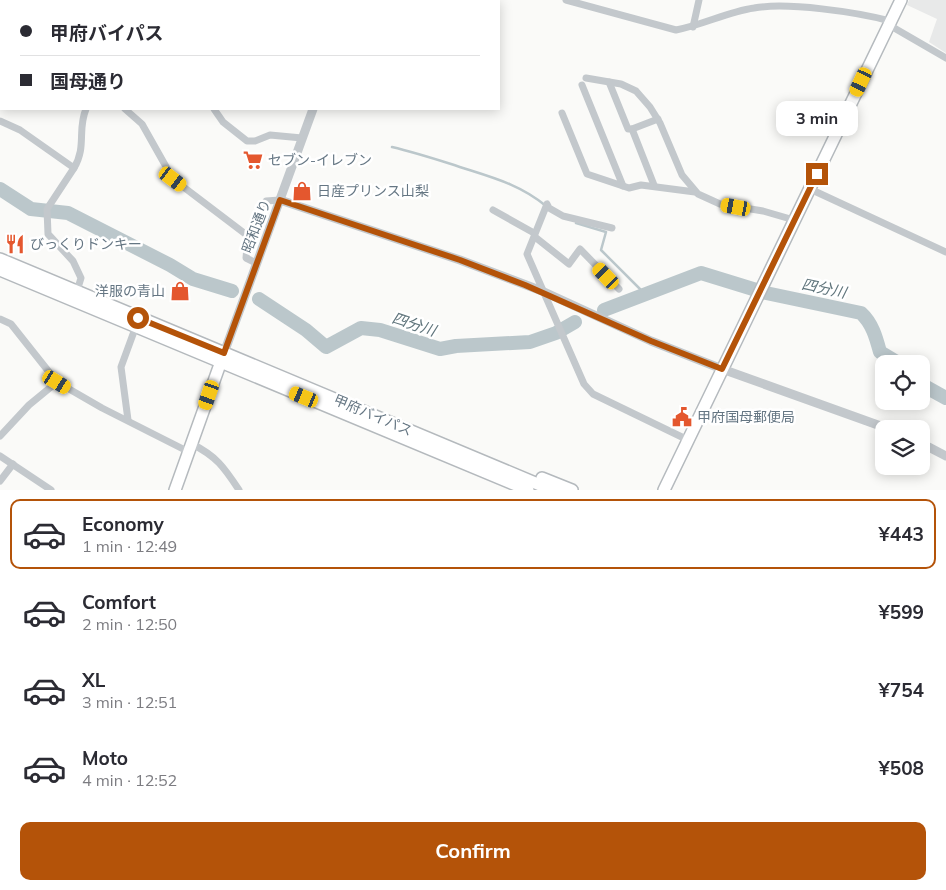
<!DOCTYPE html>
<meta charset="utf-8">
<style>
:root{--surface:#fff;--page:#f2f2f3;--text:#2b2b33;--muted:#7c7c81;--line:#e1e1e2;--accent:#b45309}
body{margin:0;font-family:Mulish,"Noto Sans JP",sans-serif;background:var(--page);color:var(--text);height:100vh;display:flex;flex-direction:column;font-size:19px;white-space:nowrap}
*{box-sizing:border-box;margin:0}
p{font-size:16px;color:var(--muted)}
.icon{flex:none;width:28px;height:28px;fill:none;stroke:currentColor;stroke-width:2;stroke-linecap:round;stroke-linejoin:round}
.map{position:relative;height:490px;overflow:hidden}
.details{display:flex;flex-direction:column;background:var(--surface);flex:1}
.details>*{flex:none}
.hud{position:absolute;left:0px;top:0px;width:500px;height:110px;box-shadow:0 2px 12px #0003;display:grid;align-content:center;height:110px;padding:0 20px;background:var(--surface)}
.buttons{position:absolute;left:875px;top:355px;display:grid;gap:10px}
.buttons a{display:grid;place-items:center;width:55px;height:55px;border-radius:10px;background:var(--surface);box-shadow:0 2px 12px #0003;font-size:25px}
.end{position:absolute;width:22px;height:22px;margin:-11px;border:6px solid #b45309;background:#fff;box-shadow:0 0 0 2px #fff}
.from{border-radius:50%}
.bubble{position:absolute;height:35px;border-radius:10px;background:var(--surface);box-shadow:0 2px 12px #0003;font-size:16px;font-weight:700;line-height:35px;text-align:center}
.car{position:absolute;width:15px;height:30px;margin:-15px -8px;border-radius:6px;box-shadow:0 0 4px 1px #0007;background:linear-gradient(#f5c518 24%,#345 0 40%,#f5c518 0 76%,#345 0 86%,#f5c518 0)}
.hud b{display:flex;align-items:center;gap:18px;height:48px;font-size:19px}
.hud b+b{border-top:1px solid var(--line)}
.hud i{width:12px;height:12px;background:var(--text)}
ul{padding:9px 0 0;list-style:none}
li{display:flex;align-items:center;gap:15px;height:70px;margin:0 10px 8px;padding:0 10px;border:2px solid transparent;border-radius:10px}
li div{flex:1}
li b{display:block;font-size:19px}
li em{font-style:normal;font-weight:700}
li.selected{border-color:var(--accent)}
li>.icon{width:45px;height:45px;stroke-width:1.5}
.primary-button{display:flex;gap:10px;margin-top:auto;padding:10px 20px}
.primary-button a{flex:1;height:58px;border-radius:10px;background:var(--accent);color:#fff;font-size:20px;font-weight:700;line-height:58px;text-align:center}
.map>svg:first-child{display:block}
</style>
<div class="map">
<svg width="946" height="490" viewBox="0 0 946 490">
<rect width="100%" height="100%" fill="#fafaf8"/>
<path fill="#e8e9e9" d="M909,0H946V53L929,42L937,19L907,5Z"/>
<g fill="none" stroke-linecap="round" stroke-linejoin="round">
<g stroke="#bbc7cb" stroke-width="2.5">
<path d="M177,0L178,1"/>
<path d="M392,147C413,152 432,158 451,164C486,176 517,182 546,206"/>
<path d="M576,223L606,232L601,250L645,294"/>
</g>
<g stroke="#bbc7cb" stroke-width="14">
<path d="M0,189L31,209L68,213L170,265L193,279L232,291"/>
<path d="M259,299L306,330L326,347L361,328L380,330L440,349L456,346L530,342L556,333L575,322"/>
<path d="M604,310L701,273L766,293L861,313C872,323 876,337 880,352L900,364"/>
<path d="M921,381L926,387L946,398"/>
</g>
<defs>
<g id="primary">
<path d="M175,490L224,353"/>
<path d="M664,490L901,0"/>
</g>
<g id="trunk">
<path d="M0,259L552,490"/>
<path d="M0,270L528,490"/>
<path d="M542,478L572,490"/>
</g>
</defs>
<use href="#primary" stroke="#b5babe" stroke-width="14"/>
<use href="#trunk" stroke="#b4b9bd" stroke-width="14"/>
<g stroke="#c3c8cc" stroke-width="7">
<path d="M148,0L150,1"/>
<path d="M207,0L208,1"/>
<path d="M566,0L676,30C703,25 727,12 754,8C787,2 857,12 890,21"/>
<path d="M111,1L112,0"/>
<path d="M889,25L946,58"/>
<path d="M693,27L699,0"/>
<path d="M0,41H1"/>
<path d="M586,78L621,84L636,91L650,107L660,123L682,175L698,194L720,204L763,211L794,220"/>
<path d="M609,82L628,129H632L654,185"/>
<path d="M582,85L623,186"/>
<path d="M125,109L142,124L173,179L248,236"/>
<path d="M214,109L223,122L247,141H255L270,135L302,138"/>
<path d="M562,113L587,174L629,188L641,185L695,192"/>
<path d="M0,121L20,130L74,168C87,146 77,130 86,109"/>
<path d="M632,129L658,119"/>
<path d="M74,168L47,209L48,234L73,261L81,278L77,291"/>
<path d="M810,189L946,252"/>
<path d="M493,210L534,233"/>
<path d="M612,228L563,216L549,208L547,204L527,254L584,384L593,394L688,440"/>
<path d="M535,237L569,264L580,249L619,289"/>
<path d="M256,263L246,258L248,236L266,201L280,200"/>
<path d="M0,319L11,324L57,382L102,408L189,452"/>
<path d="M128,420L121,367L136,326"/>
<path d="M0,436L29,405L57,382"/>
<path d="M192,444C216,456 224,467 239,490"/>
<path d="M0,456L51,490"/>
<path d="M0,481L13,464"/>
</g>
<g stroke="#c3c8cc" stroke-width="9">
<path d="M351,1L352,0"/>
<path d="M280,200L460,260L542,291L651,341L722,369L889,429"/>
<path d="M224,353L313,109"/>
<path d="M921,443L946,456"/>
</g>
<use href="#primary" stroke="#fff" stroke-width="11"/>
<use href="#trunk" stroke="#fff" stroke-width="11"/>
</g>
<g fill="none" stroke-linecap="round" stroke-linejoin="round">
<path stroke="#b45309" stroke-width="6" d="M138,318L224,353L280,200L460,260L525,285L651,341L722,369L817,174"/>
</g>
<defs>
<symbol id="supermarket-bare" viewBox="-9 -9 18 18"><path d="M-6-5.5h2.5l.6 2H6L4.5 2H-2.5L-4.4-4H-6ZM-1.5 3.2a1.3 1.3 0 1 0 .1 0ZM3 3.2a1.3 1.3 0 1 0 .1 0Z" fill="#e4572e" stroke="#fff" stroke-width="2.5" paint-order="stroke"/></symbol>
<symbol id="shop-bare" viewBox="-9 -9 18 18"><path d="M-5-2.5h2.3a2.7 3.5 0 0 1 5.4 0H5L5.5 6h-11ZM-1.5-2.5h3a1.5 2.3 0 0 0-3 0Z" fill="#e4572e" stroke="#fff" stroke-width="2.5" paint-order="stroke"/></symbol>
<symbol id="restaurant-bare" viewBox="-9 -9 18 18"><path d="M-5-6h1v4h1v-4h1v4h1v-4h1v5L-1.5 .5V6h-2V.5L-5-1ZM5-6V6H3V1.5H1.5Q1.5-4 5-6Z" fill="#e4572e" stroke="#fff" stroke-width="2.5" paint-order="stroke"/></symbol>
<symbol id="civic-bare" viewBox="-9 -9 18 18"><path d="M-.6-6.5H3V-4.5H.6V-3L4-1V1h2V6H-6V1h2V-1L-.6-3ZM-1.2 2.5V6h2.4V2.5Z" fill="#e4572e" stroke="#fff" stroke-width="2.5" paint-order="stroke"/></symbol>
</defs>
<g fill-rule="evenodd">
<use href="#supermarket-bare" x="239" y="146" width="28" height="28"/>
<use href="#shop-bare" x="288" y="177" width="28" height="28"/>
<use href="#restaurant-bare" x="1" y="230" width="28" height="28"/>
<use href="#shop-bare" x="166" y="277" width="28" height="28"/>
<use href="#civic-bare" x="668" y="403" width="28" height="28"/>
</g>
<g text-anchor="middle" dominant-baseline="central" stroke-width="5" stroke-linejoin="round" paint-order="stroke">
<g font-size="14" fill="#657683" stroke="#fff" text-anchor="start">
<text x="268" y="160">セブン-イレブン</text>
<text x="317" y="191">日産プリンス山梨</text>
<text x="30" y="244">びっくりドンキー</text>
<text x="165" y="291" text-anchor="end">洋服の青山</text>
<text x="697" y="417">甲府国母郵便局</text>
</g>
<g font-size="14" fill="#657683" stroke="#fff">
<text transform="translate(256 226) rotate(-69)">昭和通り</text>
<text transform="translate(373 415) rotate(23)">甲府バイパス</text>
</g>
<g font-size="15" font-style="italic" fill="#60757c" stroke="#fff">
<text transform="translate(824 288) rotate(12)">四分川</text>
<text transform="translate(414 324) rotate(18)">四分川</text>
</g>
</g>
</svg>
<div class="buttons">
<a><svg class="icon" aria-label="locate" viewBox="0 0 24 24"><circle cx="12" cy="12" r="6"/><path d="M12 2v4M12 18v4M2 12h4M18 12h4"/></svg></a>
<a><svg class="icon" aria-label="layers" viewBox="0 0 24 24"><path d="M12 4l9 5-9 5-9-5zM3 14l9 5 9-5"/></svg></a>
</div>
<i class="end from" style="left:138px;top:318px"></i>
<i class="end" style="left:817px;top:174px"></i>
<div class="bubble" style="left:776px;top:101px;width:82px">3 min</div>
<i class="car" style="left:861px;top:82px;rotate:205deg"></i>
<i class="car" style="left:173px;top:179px;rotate:127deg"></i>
<i class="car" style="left:736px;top:207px;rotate:280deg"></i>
<i class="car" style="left:606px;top:276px;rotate:316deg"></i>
<i class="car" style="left:57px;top:382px;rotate:121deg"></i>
<i class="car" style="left:209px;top:395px;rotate:199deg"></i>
<i class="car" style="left:304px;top:397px;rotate:292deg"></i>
<div class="hud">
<b><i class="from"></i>甲府バイパス</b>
<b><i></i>国母通り</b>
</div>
</div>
<section class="details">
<ul>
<li class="selected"><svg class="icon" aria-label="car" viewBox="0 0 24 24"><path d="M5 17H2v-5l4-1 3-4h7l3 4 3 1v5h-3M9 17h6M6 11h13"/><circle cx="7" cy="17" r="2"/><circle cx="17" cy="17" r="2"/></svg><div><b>Economy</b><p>1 min · 12:49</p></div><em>¥443</em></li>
<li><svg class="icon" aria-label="car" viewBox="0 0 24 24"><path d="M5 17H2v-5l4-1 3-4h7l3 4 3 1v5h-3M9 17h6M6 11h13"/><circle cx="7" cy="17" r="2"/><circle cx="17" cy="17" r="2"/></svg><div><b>Comfort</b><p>2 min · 12:50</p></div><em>¥599</em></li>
<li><svg class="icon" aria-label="car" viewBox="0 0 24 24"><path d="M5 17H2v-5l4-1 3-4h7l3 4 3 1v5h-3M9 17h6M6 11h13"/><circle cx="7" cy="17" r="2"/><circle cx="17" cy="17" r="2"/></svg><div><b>XL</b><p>3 min · 12:51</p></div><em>¥754</em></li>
<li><svg class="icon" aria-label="car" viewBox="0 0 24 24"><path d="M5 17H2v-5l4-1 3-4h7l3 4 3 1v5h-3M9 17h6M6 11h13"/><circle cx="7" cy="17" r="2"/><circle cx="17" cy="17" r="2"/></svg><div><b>Moto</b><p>4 min · 12:52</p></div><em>¥508</em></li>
</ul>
<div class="primary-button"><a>Confirm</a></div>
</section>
